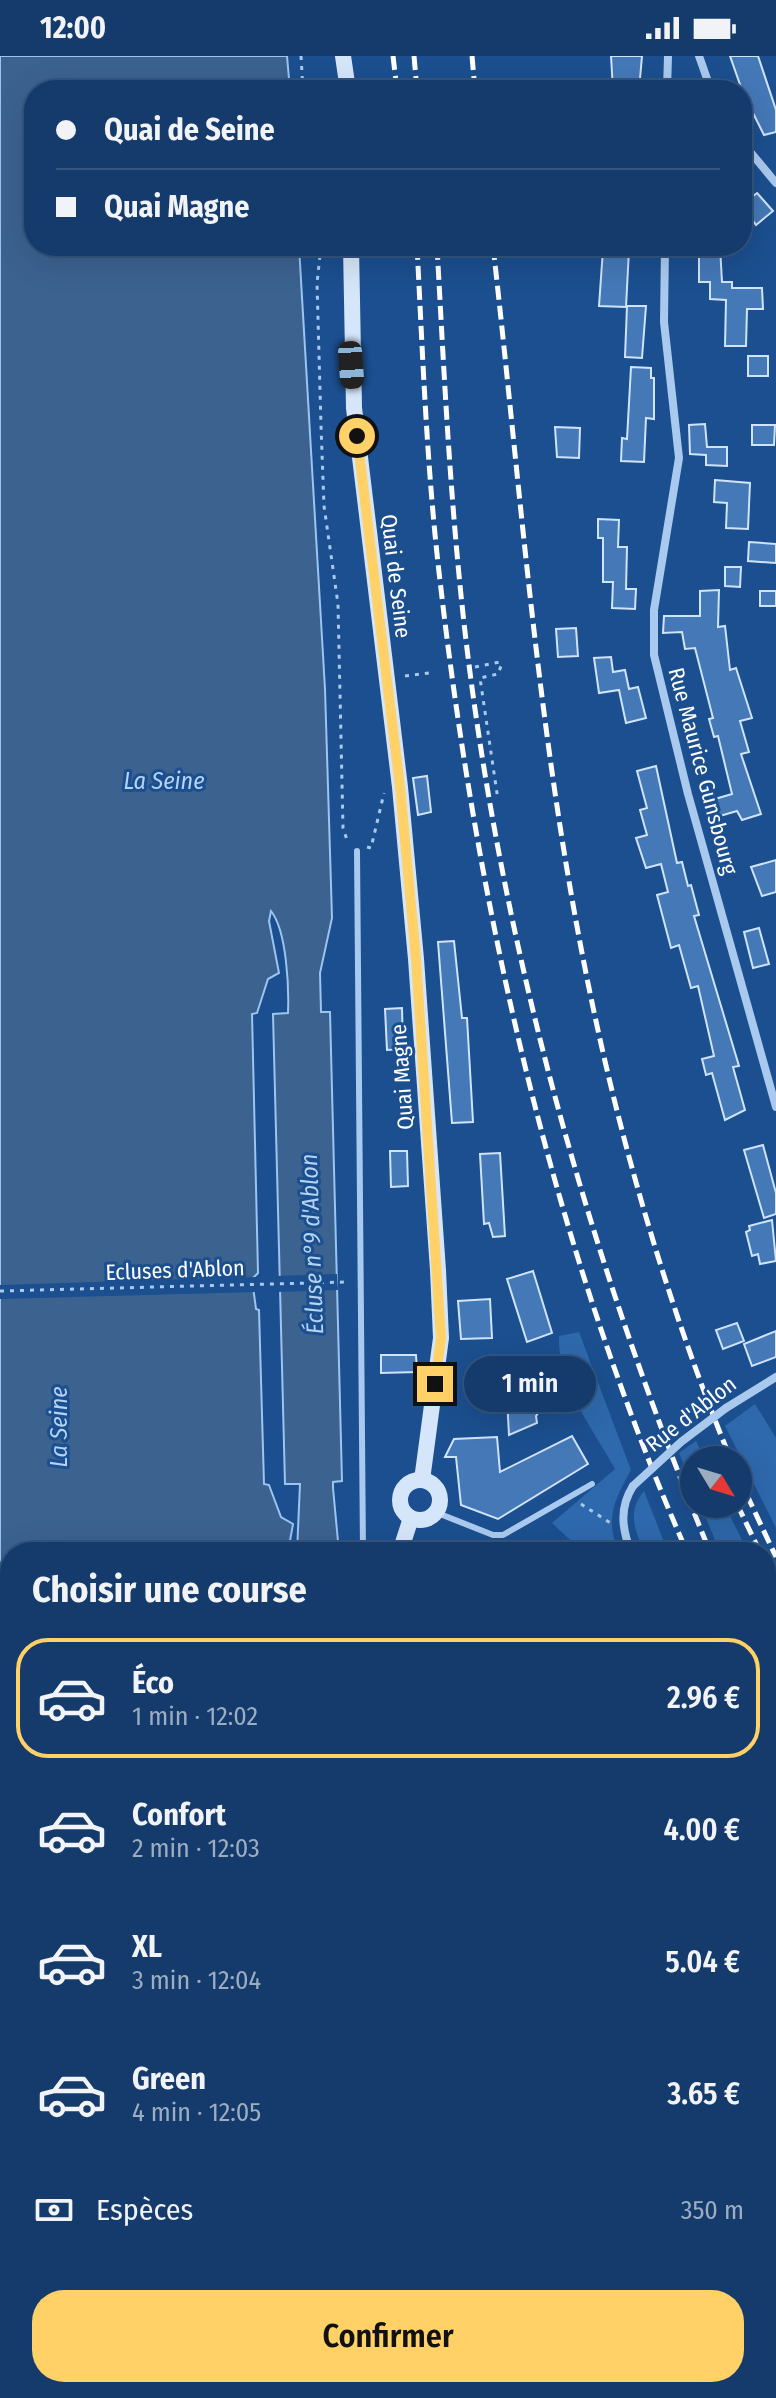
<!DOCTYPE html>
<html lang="fr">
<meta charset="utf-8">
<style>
:root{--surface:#143b6b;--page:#214673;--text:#f1f3f6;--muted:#9dadc1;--line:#33557e;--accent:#ffd166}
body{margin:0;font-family:"Fira Sans Condensed",sans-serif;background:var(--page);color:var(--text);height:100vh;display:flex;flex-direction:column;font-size:30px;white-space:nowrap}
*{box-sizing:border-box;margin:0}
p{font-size:26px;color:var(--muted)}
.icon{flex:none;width:44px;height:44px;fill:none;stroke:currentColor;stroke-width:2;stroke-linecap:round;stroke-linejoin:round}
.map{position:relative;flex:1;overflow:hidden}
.panel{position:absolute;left:0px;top:1486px;width:776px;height:856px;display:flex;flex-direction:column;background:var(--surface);border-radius:32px 32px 0 0;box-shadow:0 8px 32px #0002,0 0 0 2px var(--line)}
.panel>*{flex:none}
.top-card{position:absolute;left:24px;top:24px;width:728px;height:176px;border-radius:32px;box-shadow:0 8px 32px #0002,0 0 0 2px var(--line);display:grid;align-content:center;height:176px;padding:0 32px;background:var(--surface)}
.needle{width:52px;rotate:128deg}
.buttons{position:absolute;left:680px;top:1390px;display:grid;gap:16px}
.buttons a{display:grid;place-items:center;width:72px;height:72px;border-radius:50%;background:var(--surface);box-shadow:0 8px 32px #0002,0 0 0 2px var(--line);font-size:40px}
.end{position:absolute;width:36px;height:36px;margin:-18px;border:10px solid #ffd166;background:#111;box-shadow:0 0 0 4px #111}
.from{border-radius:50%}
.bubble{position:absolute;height:56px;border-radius:28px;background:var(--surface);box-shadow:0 8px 32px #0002,0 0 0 2px var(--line);font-size:26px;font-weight:600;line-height:56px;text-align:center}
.car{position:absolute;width:24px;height:48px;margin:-24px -12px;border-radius:10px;box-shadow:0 0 6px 2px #0007;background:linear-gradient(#222 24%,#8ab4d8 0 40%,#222 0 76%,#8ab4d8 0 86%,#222 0)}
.top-card b{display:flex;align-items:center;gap:28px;height:76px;font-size:30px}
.top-card b+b{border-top:2px solid var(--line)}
.top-card i{width:20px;height:20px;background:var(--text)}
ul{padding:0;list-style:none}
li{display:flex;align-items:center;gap:24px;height:120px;margin:0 16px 12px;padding:0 16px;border:4px solid transparent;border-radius:32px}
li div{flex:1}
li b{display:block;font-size:30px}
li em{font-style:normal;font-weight:600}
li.current{border-color:var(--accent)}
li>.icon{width:72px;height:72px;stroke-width:1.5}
h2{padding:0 32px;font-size:36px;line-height:96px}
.pay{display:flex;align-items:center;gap:20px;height:88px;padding:0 32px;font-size:30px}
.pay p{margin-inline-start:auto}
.primary-button{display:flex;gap:16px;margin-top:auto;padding:16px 32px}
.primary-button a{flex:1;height:92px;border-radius:32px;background:var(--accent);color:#111;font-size:32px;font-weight:600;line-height:92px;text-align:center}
.status{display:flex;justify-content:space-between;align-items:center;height:56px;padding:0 40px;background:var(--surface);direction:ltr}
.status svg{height:22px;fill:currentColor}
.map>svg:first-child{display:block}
</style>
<div class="status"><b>12:00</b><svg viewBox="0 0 49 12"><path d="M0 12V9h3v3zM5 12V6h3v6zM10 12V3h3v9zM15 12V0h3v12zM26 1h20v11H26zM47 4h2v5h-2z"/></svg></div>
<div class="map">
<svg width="776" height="2342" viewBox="0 0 776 2342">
<rect width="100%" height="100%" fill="#1b4f8f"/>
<g fill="#2e69ad">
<path d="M579,1276L631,1414C615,1443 604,1463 619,1496H583L552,1467L615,1413C593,1373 557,1327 559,1280Z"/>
<path d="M755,1348L776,1382V1472L725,1370Z"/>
<path d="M696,1385L705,1404H694V1434L679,1397Z"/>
<path d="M644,1435L668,1496H645C634,1474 627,1455 644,1435Z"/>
<path d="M700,1448H724L748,1496H720Z"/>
<path d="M766,1529L776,1548V1616L766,1595Z"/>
</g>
<path fill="#3c6290" stroke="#9cc4f0" stroke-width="2" d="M0,0H287L290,34H34V190H299L325,633L332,862L320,917L321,956H330L342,1425L333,1426V1432L339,1496H297L300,1428H285L273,958L288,957C289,933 287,875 271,855L269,865L279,917L268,923L257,957L252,958L258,1217L252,1223L256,1253L259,1254L264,1428L269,1429L281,1461L293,1468L288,1496H10V2332H310L308,2342H0Z"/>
<g fill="#1b4f8f">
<path d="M337,1218L338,1234L276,1236L275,1220Z"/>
<path d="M257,1221L256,1236L0,1243V1229L260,1221Z"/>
</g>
<g fill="#4478b7" stroke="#cfe3fa" stroke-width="2">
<path d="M611,0H642L639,34H613Z"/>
<path d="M730,0H758L776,54V76L764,79L743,37Z"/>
<path d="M757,137L773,155L756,169L742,149Z"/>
<path d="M699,190H720L722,226H732V232H762L763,253H747L746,290H725L726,244L710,243V226H699Z"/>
<path d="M603,193L629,194L626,251L599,250Z"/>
<path d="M627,250H646L642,302L625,301Z"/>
<rect x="748" y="300" width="20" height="20"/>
<path d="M631,311L651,312V322H654V363L646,362L644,406L621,405L622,382L627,383Z"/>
<path d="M705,368L707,391H727V410L706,409V399L690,398L689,369Z"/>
<path d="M752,369H775L774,389H752Z"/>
<path d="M555,371L580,372L579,402L557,401Z"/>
<path d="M715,424L750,427L748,473L726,472L727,447L714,446Z"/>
<path d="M598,463L619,464L618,491H627L626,533H636L635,553L612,552L613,526H603V482H598Z"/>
<path d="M749,486L776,488V507L748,505Z"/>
<path d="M725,511H741L740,531L725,530Z"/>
<path d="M719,534L718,571L725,570L730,614L736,612L752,662L740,665L749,696L741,698L761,758L742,764L737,755L720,760L715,743L732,738L718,680L714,681L709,663L713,662L695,592L685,593L682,576L663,577L664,560H700V535Z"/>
<rect x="760" y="535" width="16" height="15"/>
<path d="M576,572L578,600L558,601L556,573Z"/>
<path d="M611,601L613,616L625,614L629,633L638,631L646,662L626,667L619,634L599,637L594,602Z"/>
<path d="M656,710L677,807L682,806L688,830L691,829L699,859L694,860L739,1010L733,1011L745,1054L725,1064L712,1017L706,1019L702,1003L714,1000L698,930L691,932L679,889L671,892L657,839L668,836L661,808L646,812L636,782L647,779L640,754L647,752L637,715Z"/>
<path d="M427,720L431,756L418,759L413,722Z"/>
<path d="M776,804V836L762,840L751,811Z"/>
<path d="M759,872L769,908L753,912L744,876Z"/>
<path d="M454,885L462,962H467L473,1066L452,1067L438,886Z"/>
<path d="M402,952L403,993L387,994L385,953Z"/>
<path d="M763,1089L776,1137V1158L764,1162L744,1094Z"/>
<path d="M390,1095H407L408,1130L391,1131Z"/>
<path d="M500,1097L505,1180L493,1181L489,1167L484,1168L480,1098Z"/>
<path d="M772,1164L776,1205L760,1208L758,1198L752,1200L746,1176L750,1174L749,1170Z"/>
<path d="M533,1215L552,1277L527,1286L507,1223Z"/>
<path d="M490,1243L492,1282L461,1283L458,1245Z"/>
<path d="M737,1267L744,1285L723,1293L716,1274Z"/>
<path d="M776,1275V1301L752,1310L744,1288Z"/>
<path d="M381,1299H416L417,1316L381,1317Z"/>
<path d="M532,1339L545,1348L536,1360L537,1367L509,1379L507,1342Z"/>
<path d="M572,1380L588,1408L498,1463L461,1449L456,1401H445L454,1383L497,1381L500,1416Z"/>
</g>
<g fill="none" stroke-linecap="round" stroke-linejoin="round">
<g stroke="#a9c9ee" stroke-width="3" stroke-dasharray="4 6" stroke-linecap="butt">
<path d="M301,0L303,34"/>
<path d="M321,190L317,227L321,370L324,450L338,548L343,772L348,787"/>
<path d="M475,611L500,606L501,610L498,618L480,622L498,744"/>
<path d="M405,620L429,617"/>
<path d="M367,791L371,792L384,737"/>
<path d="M0,1235L348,1226"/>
<path d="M581,1448L612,1468"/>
</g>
<g stroke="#a9c9ee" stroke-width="6">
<path d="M357,795L363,1496"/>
<path d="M435,1456L493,1479H503L592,1428"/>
<path d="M766,1731L776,1750"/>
</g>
<g stroke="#a9c9ee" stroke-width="8">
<path d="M699,0L711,34"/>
<path d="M667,34L668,0"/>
<path d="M742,86L776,127"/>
<path d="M665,190L664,266L679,402L654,554V599L688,738L776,1051"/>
<path d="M726,1352L776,1321"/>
<path d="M631,1496C622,1473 619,1452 633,1430"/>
<path d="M766,1961L776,1980"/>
<path d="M766,2109L776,2102"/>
<path d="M563,2342L565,2332"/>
</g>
<g stroke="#d6e6fa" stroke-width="16">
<path d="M343,0L348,34"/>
<path d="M351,190L354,352L400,731L416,903L438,1214L441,1282L422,1424"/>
<circle cx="420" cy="1444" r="20"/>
<path d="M400,1496L411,1462"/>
<path d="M766,2236L776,2244"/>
<path d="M325,2342L327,2332"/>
</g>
<g stroke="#fff" stroke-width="5" stroke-dasharray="14 6" stroke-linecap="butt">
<path d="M393,0L397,34"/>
<path d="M414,0L417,34"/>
<path d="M472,0L475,34"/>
<path d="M417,190C423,304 427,419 441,533C479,861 554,1193 687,1496"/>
<path d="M437,190C444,316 450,442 464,567C500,886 588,1199 710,1496"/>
<path d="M493,190C520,428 537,667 583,902C616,1072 665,1243 731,1404"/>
<path d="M738,1420L776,1501"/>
<path d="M737,1448L760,1496"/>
<path d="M766,1508L776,1527"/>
<path d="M766,1616L776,1636"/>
<path d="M766,1639L776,1658"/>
<path d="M766,1660L776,1680"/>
<path d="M766,1682L776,1701"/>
</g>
<path stroke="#a9c9ee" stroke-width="8" d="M633,1430L681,1386L726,1352"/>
</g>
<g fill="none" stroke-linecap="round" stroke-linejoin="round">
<path stroke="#ffd166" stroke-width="10" d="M357,380L400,731L416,903L441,1282L435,1328"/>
</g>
<g text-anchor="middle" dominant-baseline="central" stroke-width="6" stroke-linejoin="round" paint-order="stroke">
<g font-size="22" fill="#fff" stroke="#1b4f8f">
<text transform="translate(396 520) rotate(83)">Quai de Seine</text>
<text transform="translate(703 715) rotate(75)">Rue Maurice Gunsbourg</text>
<text transform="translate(402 1021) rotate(-94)">Quai Magne</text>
<text transform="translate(175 1214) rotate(-2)">Ecluses d'Ablon</text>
<text transform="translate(691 1358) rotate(-38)">Rue d'Ablon</text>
</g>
<g font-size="24" font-style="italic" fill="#b5d3f5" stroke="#1b4f8f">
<text x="164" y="725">La Seine</text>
<text transform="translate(312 1188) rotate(-92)">Écluse n°9 d'Ablon</text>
<text transform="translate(59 1371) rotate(-90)">La Seine</text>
</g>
</g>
</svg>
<div class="buttons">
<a><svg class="needle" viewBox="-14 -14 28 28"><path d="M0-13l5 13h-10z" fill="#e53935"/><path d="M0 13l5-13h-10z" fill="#9dadc1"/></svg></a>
</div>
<i class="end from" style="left:357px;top:380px"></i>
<i class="end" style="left:435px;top:1328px"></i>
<div class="bubble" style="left:464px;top:1300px;width:132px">1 min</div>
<i class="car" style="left:351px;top:309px;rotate:176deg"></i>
<div class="top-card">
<b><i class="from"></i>Quai de Seine</b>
<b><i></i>Quai Magne</b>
</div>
<section class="panel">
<h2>Choisir une course</h2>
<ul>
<li class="current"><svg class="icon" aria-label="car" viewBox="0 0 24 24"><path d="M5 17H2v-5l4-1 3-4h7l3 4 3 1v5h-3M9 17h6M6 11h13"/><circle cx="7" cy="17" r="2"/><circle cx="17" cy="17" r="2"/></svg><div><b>Éco</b><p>1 min · 12:02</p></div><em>2.96 €</em></li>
<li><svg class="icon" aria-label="car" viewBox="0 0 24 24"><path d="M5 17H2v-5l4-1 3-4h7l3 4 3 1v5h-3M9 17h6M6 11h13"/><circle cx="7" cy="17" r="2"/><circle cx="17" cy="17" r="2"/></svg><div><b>Confort</b><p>2 min · 12:03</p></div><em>4.00 €</em></li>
<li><svg class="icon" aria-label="car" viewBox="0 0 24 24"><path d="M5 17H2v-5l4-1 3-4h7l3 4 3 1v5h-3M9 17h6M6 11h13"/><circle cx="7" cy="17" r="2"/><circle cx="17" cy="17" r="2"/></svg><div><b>XL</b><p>3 min · 12:04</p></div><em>5.04 €</em></li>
<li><svg class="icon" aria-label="car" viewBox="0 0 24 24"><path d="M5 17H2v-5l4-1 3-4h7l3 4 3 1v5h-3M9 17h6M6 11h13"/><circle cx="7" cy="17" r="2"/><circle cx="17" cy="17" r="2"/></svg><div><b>Green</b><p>4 min · 12:05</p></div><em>3.65 €</em></li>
</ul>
<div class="pay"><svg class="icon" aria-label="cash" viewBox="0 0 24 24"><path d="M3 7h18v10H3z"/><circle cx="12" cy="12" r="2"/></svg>Espèces<p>350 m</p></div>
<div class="primary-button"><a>Confirmer</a></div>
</section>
</div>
